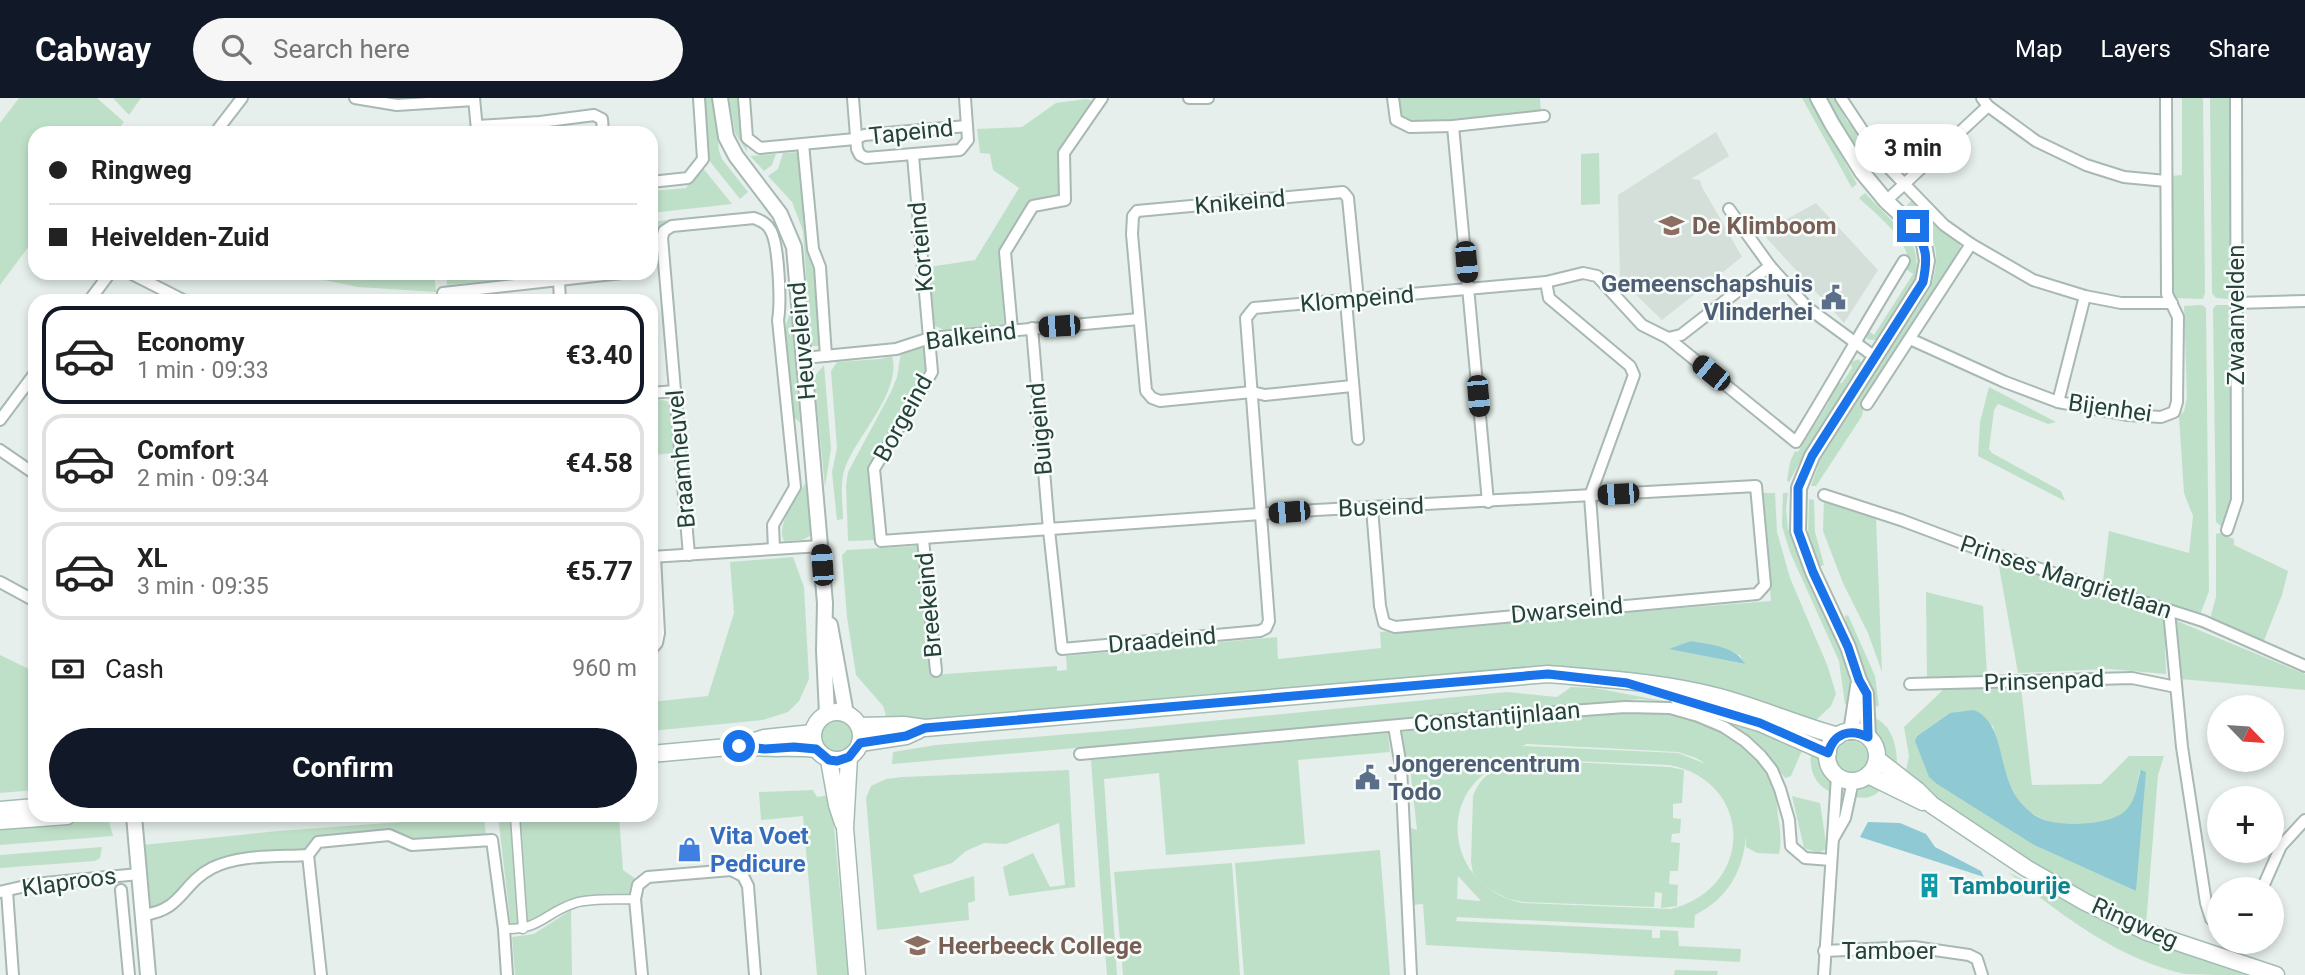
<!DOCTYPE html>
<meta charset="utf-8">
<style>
:root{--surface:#fff;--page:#f6f6f6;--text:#222;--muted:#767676;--line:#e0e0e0;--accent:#111827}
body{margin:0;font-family:Roboto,sans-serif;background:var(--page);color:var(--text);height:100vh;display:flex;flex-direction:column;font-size:26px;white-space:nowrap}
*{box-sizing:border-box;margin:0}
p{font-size:23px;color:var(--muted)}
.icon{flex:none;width:38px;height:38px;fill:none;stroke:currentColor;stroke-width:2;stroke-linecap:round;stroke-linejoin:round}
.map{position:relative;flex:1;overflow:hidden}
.drawer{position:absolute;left:28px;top:196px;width:630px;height:528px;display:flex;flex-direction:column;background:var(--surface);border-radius:21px;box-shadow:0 4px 10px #0003}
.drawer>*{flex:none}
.top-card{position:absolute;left:28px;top:28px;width:630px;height:154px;border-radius:21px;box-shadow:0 4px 10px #0003;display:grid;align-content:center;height:154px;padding:0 21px;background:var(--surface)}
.needle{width:46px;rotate:115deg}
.controls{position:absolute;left:2207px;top:597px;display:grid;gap:14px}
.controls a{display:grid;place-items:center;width:77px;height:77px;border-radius:50%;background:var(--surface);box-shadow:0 4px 10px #0003;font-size:35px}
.end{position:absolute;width:32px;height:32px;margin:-16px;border:9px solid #1a73e8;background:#fff;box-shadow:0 0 0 4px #fff}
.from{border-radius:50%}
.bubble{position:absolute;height:49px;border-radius:24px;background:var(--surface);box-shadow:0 4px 10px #0003;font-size:23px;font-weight:700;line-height:49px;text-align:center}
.car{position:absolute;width:21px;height:42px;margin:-21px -10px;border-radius:9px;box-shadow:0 0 5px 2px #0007;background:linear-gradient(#222 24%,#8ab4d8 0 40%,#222 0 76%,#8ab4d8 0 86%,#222 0)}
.top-card b{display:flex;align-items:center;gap:24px;height:66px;font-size:26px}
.top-card b+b{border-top:2px solid var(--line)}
.top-card i{width:18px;height:18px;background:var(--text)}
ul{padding:12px 0 0;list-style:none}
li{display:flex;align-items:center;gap:21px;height:98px;margin:0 14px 10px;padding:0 7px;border:4px solid var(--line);border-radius:21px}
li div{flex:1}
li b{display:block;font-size:26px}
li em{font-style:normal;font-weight:700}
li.on{border-color:var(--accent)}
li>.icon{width:63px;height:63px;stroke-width:1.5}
.pay{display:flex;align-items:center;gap:18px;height:77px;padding:0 21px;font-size:26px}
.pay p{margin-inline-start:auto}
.button{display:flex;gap:14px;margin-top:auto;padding:14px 21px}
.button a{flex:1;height:80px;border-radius:42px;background:var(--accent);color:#fff;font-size:28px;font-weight:700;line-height:80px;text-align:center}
header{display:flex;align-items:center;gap:42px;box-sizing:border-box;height:98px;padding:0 35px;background:var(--accent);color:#fff}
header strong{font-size:33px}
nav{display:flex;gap:38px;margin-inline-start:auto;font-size:24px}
.search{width:490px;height:63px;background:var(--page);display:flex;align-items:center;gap:18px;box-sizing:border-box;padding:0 24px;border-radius:38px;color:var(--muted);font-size:26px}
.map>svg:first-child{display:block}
</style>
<header>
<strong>Cabway</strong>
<div class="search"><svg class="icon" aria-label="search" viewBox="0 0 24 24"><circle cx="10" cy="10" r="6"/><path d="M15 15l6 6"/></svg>Search here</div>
<nav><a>Map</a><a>Layers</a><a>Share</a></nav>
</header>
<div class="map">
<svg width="2305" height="877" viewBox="0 0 2305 877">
<rect width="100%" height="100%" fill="#e6efeb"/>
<g fill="#d4dfda">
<path d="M1716,34L1729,58L1691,81L1700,82L1702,89L1742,159L1662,222L1620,181L1618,97Z"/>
<path d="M1816,105L1878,172L1844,225L1762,135Z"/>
</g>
<g fill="#bfe0c8" fill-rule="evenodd">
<path d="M19,0H97L124,24L115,35H35V140L0,187V25Z"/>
<path d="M113,0H141L129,17Z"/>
<path d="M703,0H714L719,53L722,61L748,94L740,101L708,61Z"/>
<path d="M729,0H741L747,54L735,35Z"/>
<path d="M1398,0H1540L1541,14L1410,25L1403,23L1400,17Z"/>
<path d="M1802,0H1809L1857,86L1852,90Z"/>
<path d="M1826,0H1835L1847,23L1856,32L1857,39L1863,49L1878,68L1873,72L1848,40Z"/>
<path d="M2182,0H2203L2205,195L2203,201L2175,200L2173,193L2171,78L2182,77Z"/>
<path d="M2210,0H2230L2232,195L2228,201L2216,200L2212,195Z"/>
<path d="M1086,1L1094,3L1058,58L1061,98L1031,103L1000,153L1004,226L944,232L933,227L929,169L975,162L1019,90L993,72L990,56L980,55L977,31L1022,29L1056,5Z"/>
<path d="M799,54L807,154L815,168L822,248H811L803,133L792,104L768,78L778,71L783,55Z"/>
<path d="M1599,55L1600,106L1581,107V56Z"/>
<path d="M776,56L772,67L764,73L750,58Z"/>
<path d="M702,69L732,106L651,115V93L686,90Z"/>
<path d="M1865,95L1909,140C1932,177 1898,212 1878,243L1867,241V232L1874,237L1913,176L1906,171C1918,149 1875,115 1859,100Z"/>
<path d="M1913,101L1928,115L1930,122L1959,144L1961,152L1865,303L1862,318L1816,388H1811L1823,354L1931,189C1943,152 1934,133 1906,108Z"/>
<path d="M677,121L663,131L660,166L651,168V124Z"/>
<path d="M290,175H434L436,194L358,189Z"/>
<path d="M446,175H580L447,187Z"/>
<path d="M2202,207L2206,210L2209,493L2200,517L2103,483L2109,433L2189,455L2193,418L2184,395L2179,318L2184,313L2187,300L2184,208Z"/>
<path d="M2216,207H2229L2232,211L2234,399L2225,425L2221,428L2216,424L2213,211Z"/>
<path d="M791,211L800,325L794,319L785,230Z"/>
<path d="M919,248L925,252L928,273L869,369L875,442L848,443L846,388L848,374L891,294L897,279L901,254Z"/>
<path d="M892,258C902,292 859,336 846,367C839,383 843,404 843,421L837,422L832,374L837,350L831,273L837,264L880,261Z"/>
<path d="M1859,261L1863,268L1802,360L1789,384L1787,383L1790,364L1795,353L1798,354L1829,304L1830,297L1837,285H1842L1852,270L1851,264Z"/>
<path d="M824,267L831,351L825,389L814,279Z"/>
<path d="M1989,289L2056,324L2048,326L1998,306L1994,312L1989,351L1992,355L2061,393L2065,403L1978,358L1980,324Z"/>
<path d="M663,302L672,305L677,355L651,357V303Z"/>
<path d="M806,384L812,437L802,442L784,443C775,427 798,399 806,384Z"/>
<path d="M1763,395H1775L1777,434L1790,480L1828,569L1836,596L1831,608L1815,623L1809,624L1548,570L1499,572L939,623L888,624L883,608L856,577L847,519L842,457L847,452L917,448L920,452L931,577L1057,568V573L1067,572L1066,558L1277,539L1278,561L1381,550L1380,534L1771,503ZM1670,551L1740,557L1744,565V566Z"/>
<path d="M1783,395H1788L1786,411L1788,431L1847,563L1852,608L1845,606L1839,563L1790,454L1782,428Z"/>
<path d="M1809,401L1814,402L1815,434L1824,467L1819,469L1808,435Z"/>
<path d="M1824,402L1876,418L1882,574L1868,535L1843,485L1823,433Z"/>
<path d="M2219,435L2234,441V447L2288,473L2282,497L2263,545L2212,521L2211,517L2216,499V436Z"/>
<path d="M793,459L804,489L809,581L799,603L788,614L763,622L651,633V604L708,598L734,515L730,464Z"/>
<path d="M1998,463L2164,519L2166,576L2109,571L2018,575Z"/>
<path d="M1926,494L1983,508L1987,577L1927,579Z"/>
<path d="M1848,517L1875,578L1879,608L1873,609C1869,574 1848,550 1845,518Z"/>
<path d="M2177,523L2305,576V592L2180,581Z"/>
<path d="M0,557L35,574V692L0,695Z"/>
<path d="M1571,589L1595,590L1668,604L1640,601L892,666L893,654L936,647L1118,632L1507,594L1557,599Z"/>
<path d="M2021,589L2032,687L2101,686L2129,658H2164L2158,677L2146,827L2111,811L2003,749L1905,677L1909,658L1904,629L1944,591ZM1950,615L1993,628C2000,654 2003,681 2019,703C2025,711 2035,718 2045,722C2063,729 2113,727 2127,712C2137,701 2136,686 2140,672L2136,793L2034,747L1929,679L1917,638Z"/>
<path d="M1640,612C1684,614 1745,634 1768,675C1775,687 1777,704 1778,718C1780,730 1782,743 1779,756L1757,755L1746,749V738C1743,774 1727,801 1695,817L1694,830L1457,819L1456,823L1652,832V840H1660V832L1678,833L1679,848L1741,851L1740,864L1426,847L1423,806L1413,807L1408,729L1417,732L1410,669L1403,666L1400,634ZM1527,646L1678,654L1696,660L1706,666L1678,655L1522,648ZM1526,661L1669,667C1754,683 1755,790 1671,811L1522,805C1434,785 1437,669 1526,661ZM1458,778L1481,803L1457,801Z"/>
<path d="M1700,612L1804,648L1791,678L1785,680C1760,646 1735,632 1700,612Z"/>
<path d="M1873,619C1892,627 1896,646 1897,664L1893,669C1887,662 1873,629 1873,619Z"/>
<circle cx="837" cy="639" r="17"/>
<path d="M1388,635L1390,654L1298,662L1305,746L1166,757L1159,675L1104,681L1117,877H1107L1091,662Z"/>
<circle cx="1852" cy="659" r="16"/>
<path d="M1811,655L1820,659L1833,687L1832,695C1815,687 1809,673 1811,655Z"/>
<path d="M1528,662L1670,669L1684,672L1682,705L1673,706V720L1681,721L1680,735L1672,736L1671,744L1680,745L1678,773H1670L1669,786L1678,787L1677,808L1661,810L1662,795L1655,794L1654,809L1523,804L1509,801L1491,792L1479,783L1473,775L1471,764L1473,698C1482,673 1504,665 1528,662Z"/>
<path d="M1069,672L1075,789L1009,798L1003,769L1033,755L1050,789L1065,787L1059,725L1006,746L984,745L966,753L952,765L913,777L920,795L974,778L975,803L968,805L969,822L877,832L866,700L871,688L886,681L903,679Z"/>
<path d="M1874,686L1882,689C1875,700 1866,701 1854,699L1860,691Z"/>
<path d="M813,692L817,699L831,697L848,877H817L803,718L761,722L759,694Z"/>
<path d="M1792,698L1820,705L1826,745V751L1819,755L1804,750Z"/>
<path d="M484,718L486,738L416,743L389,735L320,741L304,754L214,766L166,809L150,812L143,747L278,733Z"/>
<path d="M498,718H619L623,772L637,782L630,789L631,796L565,803L531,826L511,829Z"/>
<path d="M108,720L113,738L0,747V730Z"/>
<path d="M102,749L100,760L95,763L0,770V757Z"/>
<path d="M1380,752L1390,877H1244L1235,765Z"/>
<path d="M1232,765L1240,877H1123L1114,774Z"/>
<path d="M2008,774C2087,816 2165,853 2250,877C2230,877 2205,877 2185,876C2118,861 2060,816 2008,774Z"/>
<path d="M571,812L572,877H515L512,839L534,836Z"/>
<path d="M1675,872L1718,873L1717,877H1674Z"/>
</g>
<g fill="#8ec9d4">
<path d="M1691,543C1711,547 1735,548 1745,566L1669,551Z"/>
<path d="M1974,612C2007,626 1996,677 2021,705C2028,713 2038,721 2048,723C2067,728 2112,727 2126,712C2137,701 2136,686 2141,672L2146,674L2136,793L2034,747L1937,686L1929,679L1915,643L1917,638L1950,615Z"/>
<path d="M1868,724L1900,725L1926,736L1935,749L1981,773L1984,779L1860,739Z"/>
</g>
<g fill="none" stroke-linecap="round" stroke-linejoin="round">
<defs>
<g id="pedestrian">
<path d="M515,718L523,831"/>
<path d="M504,831C541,832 544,815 575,805C591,800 618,802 635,801"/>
</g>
<g id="minor">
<path d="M355,0L397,7L474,2"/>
<path d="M474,0L477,32"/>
<path d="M744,0L747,40L760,50L855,41L864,37L967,28"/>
<path d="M853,0L857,51L860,57L866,60L960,52L968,42L965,0"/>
<path d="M1189,0H1208"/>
<path d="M1393,0L1396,22L1410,29L1453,28L1544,18"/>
<path d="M1841,0L1884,65L1944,127L1971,146L2033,182L2085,198L2121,205H2172"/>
<path d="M1982,0L1988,8L2036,43L2086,67L2124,79L2166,83"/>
<path d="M477,28L540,24L594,17L602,21L603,35"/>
<path d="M1453,28L1488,404"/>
<path d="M215,35L242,0"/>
<path d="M803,46L813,151L820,169L826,258"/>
<path d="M913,58L932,274L874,371L881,443L1316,412L1756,388L1765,487L1757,496L1395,529L1384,525L1380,508L1372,410"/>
<path d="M651,84L688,80L703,61L699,0"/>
<path d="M1886,103L1988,8"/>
<path d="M1729,111L1770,168"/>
<path d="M130,175L185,203"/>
<path d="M559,183L560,203"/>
<path d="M1546,184L1549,200L1630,268L1634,277L1590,398L1598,509"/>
<path d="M89,203L110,175"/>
<path d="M444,203L443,195L622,175"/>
<path d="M1346,203L1358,341"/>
<path d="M2236,205L2305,203"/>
<path d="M1032,230L1049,432L1062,551L1260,533L1266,530L1269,523L1246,220L1254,210L1546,184L1583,175L1597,178L1642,227L1668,240L1681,237L1770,168L1808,210L1875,259"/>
<path d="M1012,232L1005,154L1033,108L1065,102L1064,55L1102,0"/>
<path d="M1668,240L1796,344C1833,284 1867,223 1904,163"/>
<path d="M1910,241L2005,284L2058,304L2128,317L2161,319L2174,314L2177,304L2178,219L2167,196L2166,0"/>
<path d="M804,260L896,251L930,240L1139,221"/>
<path d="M1352,288L1265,297L1252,294L1160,303L1152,300L1146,293L1132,136L1133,118L1137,113L1343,94L1348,100L1358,202"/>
<path d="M651,295L675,293"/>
<path d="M2058,304L2085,198"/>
<path d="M1867,306L1971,146"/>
<path d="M0,322L35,275"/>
<path d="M0,352L35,376"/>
<path d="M1824,397L1901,422L1978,451L2203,523L2305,568"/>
<path d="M2227,432L2237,402L2236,0"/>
<path d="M923,441L936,573"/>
<path d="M689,457L662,140L664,133L672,128L754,120C761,123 767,125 771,133C779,148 781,206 778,222L795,389L773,427L774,451"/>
<path d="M651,459L821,448"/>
<path d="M0,484L35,503"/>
<path d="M2169,513L2182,649L2206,805L2211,821L2219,825"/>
<path d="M651,552L657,545L659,535L655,459"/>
<path d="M1910,586L2132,580L2176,589"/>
<path d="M1394,628L1401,669L1411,877"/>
<path d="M1080,656L1475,620L1625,609L1670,610L1698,618L1724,629L1745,643L1761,658L1772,672L1780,691L1789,722L1791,748L1805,760L1831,762"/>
<path d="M1833,741L1845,720L1853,683"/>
<path d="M308,757L321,877"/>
<path d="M2262,791L2281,748L2305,722"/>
<path d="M121,792L129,877"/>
<path d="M7,793L13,877"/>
<path d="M0,794L34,786L139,776"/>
<path d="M143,817C183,812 181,786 212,770C240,756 278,759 308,757L318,744L389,737L412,747L492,742L504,831L507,877"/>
<path d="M1824,853L1914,849L1969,857L1977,861L1982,877"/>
<path d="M642,877L635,801L638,787L648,779L731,772L743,778L748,788L755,877"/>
<path d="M1824,877L1837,678"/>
</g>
<g id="tertiary">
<path d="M720,0L726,39L736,58L780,116L794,149L825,505L824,552L827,616"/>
<path d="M1818,0L1832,26L1862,74L1886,103L1913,128L1924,146L1927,163L1923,184L1812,358L1799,390L1798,433L1813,474L1848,549L1859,582L1866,596L1868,639"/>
<path d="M830,527L846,616"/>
<path d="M1851,634L1859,582"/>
<path d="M134,718L148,877"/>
</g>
<g id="secondary">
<path d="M1679,601L1760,625L1828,655"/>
<circle cx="837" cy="638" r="24"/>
<path d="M859,628L904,627L925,630L1548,576C1606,581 1663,584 1719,599C1760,610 1798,627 1838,638"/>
<circle cx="1852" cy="658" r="25"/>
<path d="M860,645L906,638L919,632"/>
<path d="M745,648C769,652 792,648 816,651"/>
<path d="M651,656L739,648L764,640L813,635"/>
<path d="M849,659L845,730L857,877"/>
<path d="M1877,661L1917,692L1932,707L2026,770L2085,804L2147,834L2276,877"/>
<path d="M829,662L837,707L843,725"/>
<path d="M1868,677L1923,704"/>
<path d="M0,712L35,709"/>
<path d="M0,723L67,718"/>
</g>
</defs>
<use href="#pedestrian" stroke="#a8b8b2" stroke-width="11"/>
<use href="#minor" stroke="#a8b8b2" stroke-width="14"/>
<use href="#tertiary" stroke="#a8b8b2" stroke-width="18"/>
<use href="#secondary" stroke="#a4bbb3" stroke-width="19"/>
<use href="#pedestrian" stroke="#fff" stroke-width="8"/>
<use href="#minor" stroke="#fff" stroke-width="10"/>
<use href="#tertiary" stroke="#fff" stroke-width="14"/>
<use href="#secondary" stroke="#fff" stroke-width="16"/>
</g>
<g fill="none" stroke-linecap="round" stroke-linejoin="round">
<path stroke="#1a73e8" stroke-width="9" d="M739,648L765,651L794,649L816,651L829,662L837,663L849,659L860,645L906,638L925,630L1548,576L1627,585L1760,625L1828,655C1834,635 1850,630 1868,639L1867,596L1859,582L1848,549L1813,474L1798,433V390L1812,358L1923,184C1928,159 1927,150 1913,128"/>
</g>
<defs>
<symbol id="school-bare" viewBox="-9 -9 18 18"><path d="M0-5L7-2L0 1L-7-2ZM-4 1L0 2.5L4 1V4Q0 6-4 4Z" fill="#8d6e63" stroke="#f7fbf9" stroke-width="2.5" paint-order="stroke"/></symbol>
<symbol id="civic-bare" viewBox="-9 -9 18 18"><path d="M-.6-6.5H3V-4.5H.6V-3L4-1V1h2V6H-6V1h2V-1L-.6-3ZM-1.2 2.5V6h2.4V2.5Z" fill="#5c6f8a" stroke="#f7fbf9" stroke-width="2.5" paint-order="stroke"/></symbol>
<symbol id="shop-bare" viewBox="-9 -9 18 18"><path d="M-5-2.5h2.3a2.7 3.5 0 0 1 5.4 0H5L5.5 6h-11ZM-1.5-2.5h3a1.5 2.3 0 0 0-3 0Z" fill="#3f7fe0" stroke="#f7fbf9" stroke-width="2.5" paint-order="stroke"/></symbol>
<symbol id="building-bare" viewBox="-9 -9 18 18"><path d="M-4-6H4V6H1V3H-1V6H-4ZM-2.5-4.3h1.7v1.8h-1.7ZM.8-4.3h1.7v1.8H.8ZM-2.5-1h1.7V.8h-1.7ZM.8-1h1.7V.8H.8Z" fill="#0f9aa8" stroke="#f7fbf9" stroke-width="2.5" paint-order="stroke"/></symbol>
</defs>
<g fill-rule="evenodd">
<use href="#school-bare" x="1654" y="110" width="35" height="35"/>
<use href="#civic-bare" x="1816" y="182" width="35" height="35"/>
<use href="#civic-bare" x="1350" y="662" width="35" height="35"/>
<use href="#shop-bare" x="672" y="734" width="35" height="35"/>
<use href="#building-bare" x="1912" y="770" width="35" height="35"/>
<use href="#school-bare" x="900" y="830" width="35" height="35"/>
</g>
<g text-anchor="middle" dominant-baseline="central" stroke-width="5" stroke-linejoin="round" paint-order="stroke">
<g font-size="24" fill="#24423a" stroke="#f7fbf9">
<text transform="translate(911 34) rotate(-6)">Tapeind</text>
<text transform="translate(1240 104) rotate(-5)">Knikeind</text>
<text transform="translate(921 149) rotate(-95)">Korteind</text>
<text transform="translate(1357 201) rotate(-5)">Klompeind</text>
<text transform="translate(2236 217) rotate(-90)">Zwaanvelden</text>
<text transform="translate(971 238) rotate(-7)">Balkeind</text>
<text transform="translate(802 243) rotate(-95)">Heuveleind</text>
<text transform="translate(2110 310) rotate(8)">Bijenhei</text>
<text transform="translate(903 320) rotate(-61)">Borgeind</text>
<text transform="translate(1040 331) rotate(-95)">Buigeind</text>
<text transform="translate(681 361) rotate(-95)">Braamheuvel</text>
<text transform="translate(1381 409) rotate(-2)">Buseind</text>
<text transform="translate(2066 479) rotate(18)">Prinses Margrietlaan</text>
<text transform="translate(929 507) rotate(-95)">Breekeind</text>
<text transform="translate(1567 512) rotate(-5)">Dwarseind</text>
<text transform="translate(1162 542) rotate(-5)">Draadeind</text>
<text transform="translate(2044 583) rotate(-2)">Prinsenpad</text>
<text transform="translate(1497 619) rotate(-5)">Constantijnlaan</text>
<text transform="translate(69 784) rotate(-8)">Klaproos</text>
<text transform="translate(2135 825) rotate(24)">Ringweg</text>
<text x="1889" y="853">Tamboer</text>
</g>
<g font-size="24" font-weight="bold" fill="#785e54" stroke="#f7fbf9" text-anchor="start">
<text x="1692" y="128">De Klimboom</text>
<text x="938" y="848">Heerbeeck College</text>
</g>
<g font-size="24" font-weight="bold" fill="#4e5e75" stroke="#f7fbf9" text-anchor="end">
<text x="1813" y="186">Gemeenschapshuis<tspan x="1813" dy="28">Vlinderhei</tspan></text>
<text x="1388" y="666" text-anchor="start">Jongerencentrum<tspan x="1388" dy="28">Todo</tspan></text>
</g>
<g font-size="24" font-weight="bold" fill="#366cbe" stroke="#f7fbf9" text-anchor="start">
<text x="710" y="738">Vita Voet<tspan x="710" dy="28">Pedicure</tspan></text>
</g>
<g font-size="24" font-weight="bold" fill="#0d838f" stroke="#f7fbf9" text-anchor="start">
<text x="1949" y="788">Tambourije</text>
</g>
</g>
</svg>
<div class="controls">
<a><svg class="needle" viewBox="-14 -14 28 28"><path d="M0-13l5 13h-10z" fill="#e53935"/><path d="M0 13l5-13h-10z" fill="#767676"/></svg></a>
<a>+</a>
<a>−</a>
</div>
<i class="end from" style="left:739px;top:648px"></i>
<i class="end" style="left:1913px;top:128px"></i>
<div class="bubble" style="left:1855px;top:26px;width:116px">3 min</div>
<i class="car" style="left:1466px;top:164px;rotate:175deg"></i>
<i class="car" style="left:1059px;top:228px;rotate:266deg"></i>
<i class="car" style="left:1711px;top:275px;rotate:309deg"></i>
<i class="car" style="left:1478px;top:298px;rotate:175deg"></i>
<i class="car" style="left:1618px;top:396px;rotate:267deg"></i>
<i class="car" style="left:1289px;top:414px;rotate:265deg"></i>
<i class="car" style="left:822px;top:467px;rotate:356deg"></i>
<div class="top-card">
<b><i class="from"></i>Ringweg</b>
<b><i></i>Heivelden-Zuid</b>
</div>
<section class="drawer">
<ul>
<li class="on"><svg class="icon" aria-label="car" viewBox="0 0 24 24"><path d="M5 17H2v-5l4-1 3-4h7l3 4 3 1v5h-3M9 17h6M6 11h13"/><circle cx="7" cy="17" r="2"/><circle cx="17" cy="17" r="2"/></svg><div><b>Economy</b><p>1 min · 09:33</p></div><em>€3.40</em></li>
<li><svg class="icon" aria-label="car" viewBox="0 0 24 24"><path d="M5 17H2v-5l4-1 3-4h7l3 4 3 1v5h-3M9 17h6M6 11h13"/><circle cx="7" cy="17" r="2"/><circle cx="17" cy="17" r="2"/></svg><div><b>Comfort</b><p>2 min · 09:34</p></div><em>€4.58</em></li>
<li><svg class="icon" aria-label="car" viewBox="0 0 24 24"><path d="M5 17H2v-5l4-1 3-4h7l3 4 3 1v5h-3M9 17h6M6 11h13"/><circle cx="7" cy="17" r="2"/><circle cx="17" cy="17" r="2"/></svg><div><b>XL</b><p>3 min · 09:35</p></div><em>€5.77</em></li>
</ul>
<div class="pay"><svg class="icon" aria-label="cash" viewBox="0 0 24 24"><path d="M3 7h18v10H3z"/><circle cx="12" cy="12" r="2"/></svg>Cash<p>960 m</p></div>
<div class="button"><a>Confirm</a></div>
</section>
</div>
